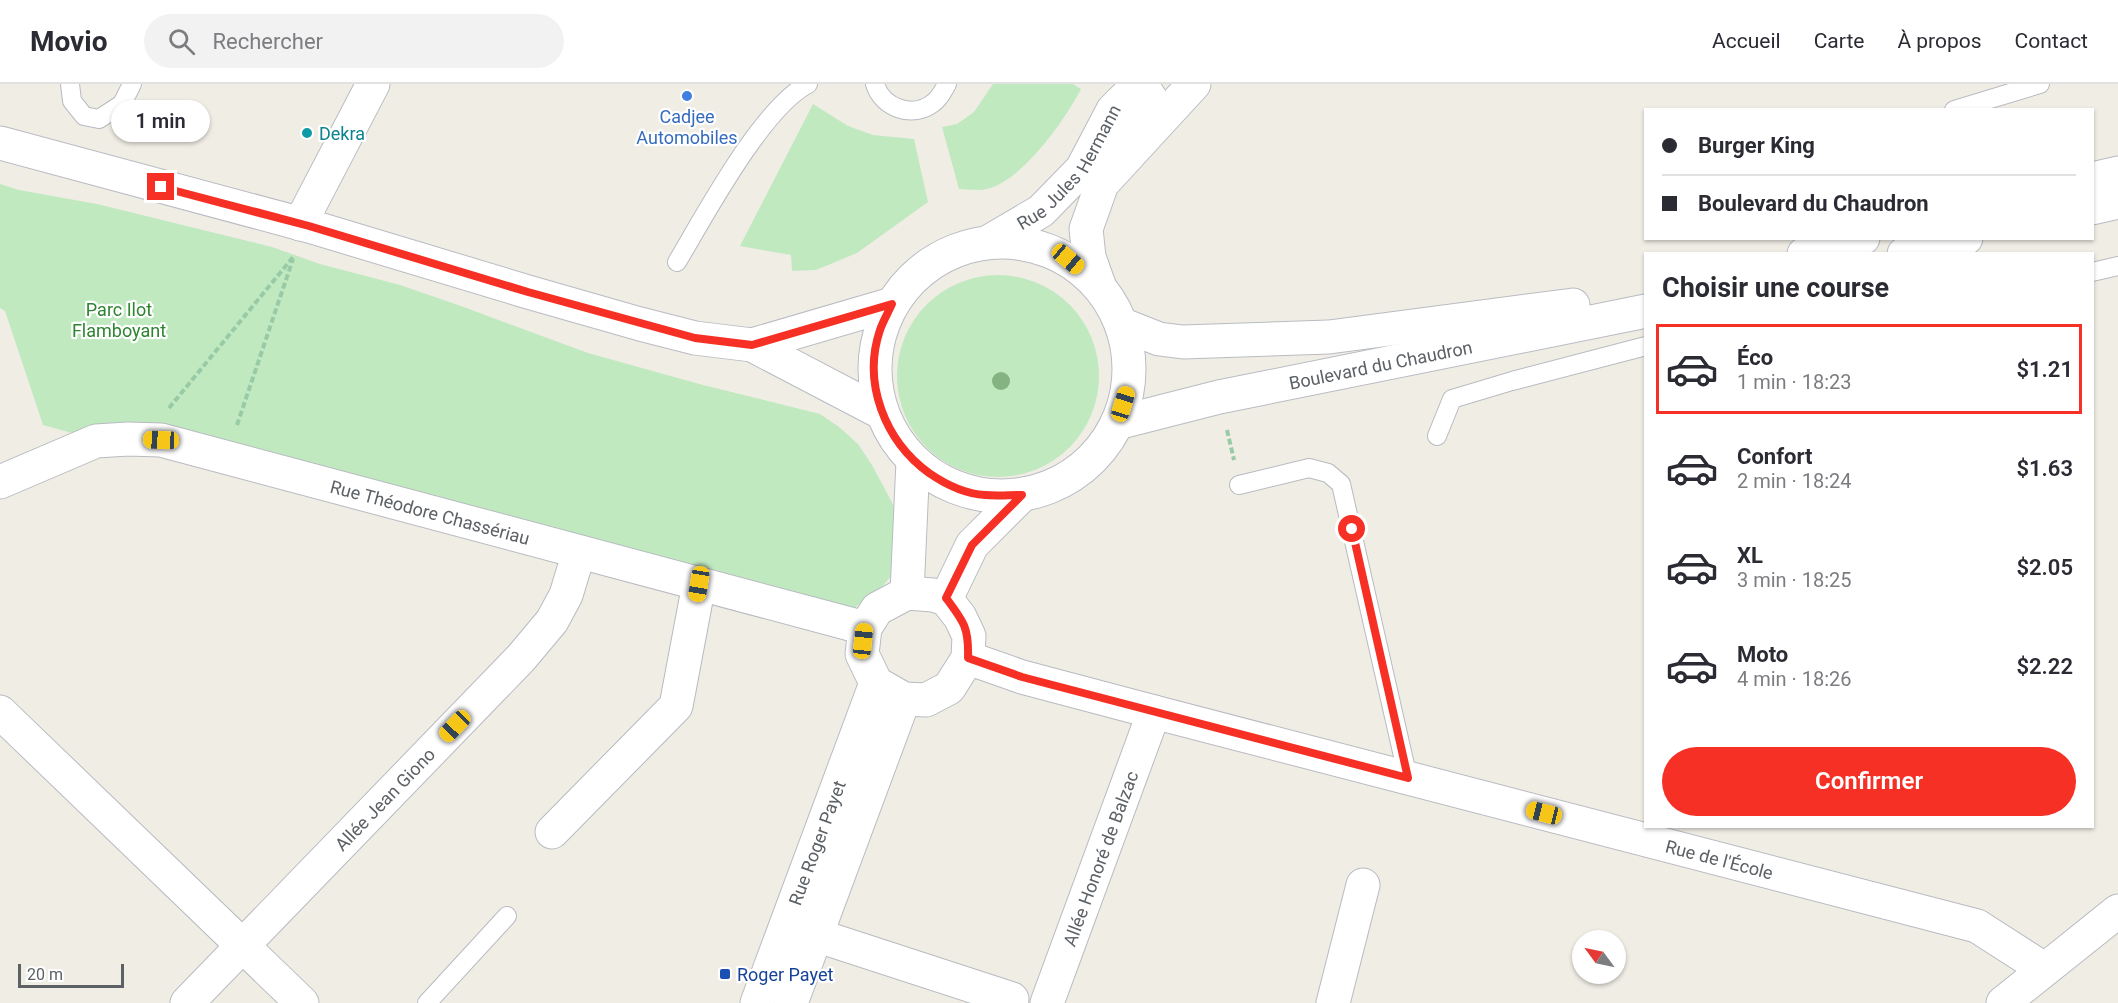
<!DOCTYPE html>
<html lang="fr">
<meta charset="utf-8">
<style>
:root{--surface:#fff;--page:#f2f2f3;--text:#2b2b33;--muted:#7c7c81;--line:#e1e1e2;--accent:#f63025}
body{margin:0;font-family:Roboto,sans-serif;background:var(--page);color:var(--text);height:100vh;display:flex;flex-direction:column;font-size:22px;white-space:nowrap}
*{box-sizing:border-box;margin:0}
p{font-size:20px;color:var(--muted)}
.icon{flex:none;width:33px;height:33px;fill:none;stroke:currentColor;stroke-width:2;stroke-linecap:round;stroke-linejoin:round}
.map{position:relative;flex:1;overflow:hidden}
.drawer{position:absolute;left:1644px;top:168px;width:450px;height:576px;display:flex;flex-direction:column;background:var(--surface);border-radius:0px;box-shadow:0 2px 4px #0004}
.drawer>*{flex:none}
.top-card{position:absolute;left:1644px;top:24px;width:450px;height:132px;border-radius:0px;box-shadow:0 2px 4px #0004;display:grid;align-content:center;height:132px;padding:0 18px;background:var(--surface)}
.needle{width:39px;rotate:303deg}
.controls{position:absolute;left:1572px;top:846px;display:grid;gap:12px}
.controls a{display:grid;place-items:center;width:54px;height:54px;border-radius:50%;background:var(--surface);box-shadow:0 2px 4px #0004;font-size:30px}
.scale{position:absolute;left:18px;bottom:15px;width:106px;box-sizing:border-box;padding-left:6px;border:3px solid #5c6166;border-top:0;font-size:16px;line-height:21px;white-space:nowrap;color:#5c6166;-webkit-text-stroke:4px #fff;paint-order:stroke}
.end{position:absolute;width:27px;height:27px;margin:-14px;border:8px solid #f63025;background:#fff;box-shadow:0 0 0 3px #fff}
.from{border-radius:50%}
.bubble{position:absolute;height:42px;border-radius:21px;background:var(--surface);box-shadow:0 2px 4px #0004;font-size:20px;font-weight:600;line-height:42px;text-align:center}
.car{position:absolute;width:18px;height:36px;margin:-18px -9px;border-radius:8px;box-shadow:0 0 4px 2px #0007;background:linear-gradient(#f5c518 24%,#345 0 40%,#f5c518 0 76%,#345 0 86%,#f5c518 0)}
.top-card b{display:flex;align-items:center;gap:21px;height:57px;font-size:22px}
.top-card b+b{border-top:2px solid var(--line)}
.top-card i{width:15px;height:15px;background:var(--text)}
ul{padding:0;list-style:none}
li{display:flex;align-items:center;gap:18px;height:90px;margin:0 12px 9px;padding:0 6px;border:3px solid transparent;border-radius:0px}
li div{flex:1}
li b{display:block;font-size:22px}
li em{font-style:normal;font-weight:600}
li.active{border-color:var(--accent)}
li>.icon{width:54px;height:54px;stroke-width:1.5}
h2{padding:0 18px;font-size:27px;line-height:72px}
.primary-button{display:flex;gap:12px;margin-top:auto;padding:12px 18px}
.primary-button a{flex:1;height:69px;border-radius:36px;background:var(--accent);color:#fff;font-size:24px;font-weight:600;line-height:69px;text-align:center}
header{display:flex;align-items:center;gap:36px;box-sizing:border-box;height:84px;padding:0 30px;background:var(--surface);border-bottom:2px solid var(--line)}
header strong{font-size:28px}
nav{display:flex;gap:33px;margin-inline-start:auto;font-size:21px}
.search{width:420px;height:54px;background:var(--page);display:flex;align-items:center;gap:15px;box-sizing:border-box;padding:0 21px;border-radius:33px;color:var(--muted);font-size:22px}
.map>svg:first-child{display:block}
</style>
<header>
<strong>Movio</strong>
<div class="search"><svg class="icon" aria-label="search" viewBox="0 0 24 24"><circle cx="10" cy="10" r="6"/><path d="M15 15l6 6"/></svg>Rechercher</div>
<nav><a>Accueil</a><a>Carte</a><a>À propos</a><a>Contact</a></nav>
</header>
<div class="map">
<svg width="2118" height="919" viewBox="0 0 2118 919">
<rect width="100%" height="100%" fill="#f0ede5"/>
<g fill="#c1e9c0">
<path d="M993,0H1073L1081,5C1065,36 1023,96 987,105C978,107 967,105 959,105L942,43L957,40L974,28Z"/>
<path d="M813,20L848,42L873,51L914,55L928,118L857,169L816,186L792,187L791,171L740,162Z"/>
<path d="M0,100L19,106L97,120L272,163L320,180L400,201L461,222L588,269L703,301L820,330L839,343L858,360L872,381L896,426L892,491L882,503L853,525L108,340L72,349L43,341L5,227L0,224Z"/>
<circle cx="998" cy="292" r="101"/>
</g>
<g fill="none" stroke-linecap="round" stroke-linejoin="round">
<defs>
<g id="lane">
<path d="M70,0L72,17L84,32L99,35L122,20L132,0"/>
<path d="M875,0C882,24 913,35 933,19C940,14 943,7 947,0"/>
<path d="M1954,26L2040,0"/>
<path d="M677,178C705,131 762,24 808,0"/>
<path d="M2092,188L2118,182"/>
<path d="M1437,352L1452,315L1512,297L1646,262"/>
<path d="M1239,401L1309,384L1328,389L1341,400L1408,694"/>
<path d="M427,919L507,832"/>
</g>
<g id="street">
<path d="M1121,77L1140,35L1154,20L1141,0"/>
<path d="M300,140L373,0"/>
<path id="s1" d="M0,398L96,357L128,355L161,356L865,544"/>
<path id="s2" d="M968,574L1022,593L1154,628L1977,842L2044,885"/>
<path d="M0,628L302,919"/>
<path d="M552,748L676,622L699,500"/>
<path d="M788,842L1012,915"/>
<path id="s3" d="M187,919L521,574L552,537L566,511L579,468"/>
<path id="s4" d="M1047,919L1154,628"/>
<path d="M1333,919L1363,801"/>
<path d="M2003,919L2118,827"/>
</g>
<g id="secondary">
<path d="M0,59L309,142L528,208L640,240L695,254L752,261L882,329"/>
<path d="M2092,95L2118,89"/>
<path d="M2092,124L2118,118"/>
<path id="s5" d="M990,157L1041,127L1082,85L1113,26L1139,0"/>
<circle cx="1002" cy="285" r="127"/>
<path d="M1804,170L1863,154"/>
<path d="M1904,170L1966,154"/>
<path d="M1099,201L1089,173L1086,145L1102,100L1194,0"/>
<path d="M1121,240L1159,255L1183,258L1329,253L1573,221"/>
<path d="M752,261L892,220"/>
<path id="s6" d="M1117,339L1219,313L1646,227"/>
<path d="M907,509L933,511L946,515L960,533L969,552L968,574L949,604L926,616L904,615L876,599L862,570L865,544L877,525Z"/>
<path d="M907,509L913,377"/>
<path d="M946,515L972,461L1022,411"/>
<path id="s7" d="M757,919L876,599"/>
<path d="M791,919L904,615"/>
</g>
</defs>
<use href="#lane" stroke="#b7bbc0" stroke-width="20"/>
<use href="#street" stroke="#b7bbc0" stroke-width="35"/>
<use href="#secondary" stroke="#b8bcc2" stroke-width="35"/>
<g stroke="#98cba5" stroke-width="4" stroke-dasharray="6 3" stroke-linecap="butt">
<path d="M169,324L294,172"/>
<path d="M237,341L293,175"/>
<path d="M1227,346L1234,376"/>
</g>
<use href="#lane" stroke="#fff" stroke-width="18"/>
<use href="#street" stroke="#fff" stroke-width="33"/>
<use href="#secondary" stroke="#fff" stroke-width="33"/>
</g>
<circle fill="#85b381" cx="1001" cy="297" r="9"/>
<g fill="none" stroke-linecap="round" stroke-linejoin="round">
<path stroke="#f63025" stroke-width="8" d="M161,103L309,142L528,208L695,254L752,261L892,220C888,229 883,237 880,246C862,299 885,357 929,389C945,400 965,410 985,411C997,412 1009,411 1022,411L972,461L946,514C964,538 969,544 968,574L1022,593L1408,694L1352,445"/>
</g>
<circle fill="#3f7fe0" stroke="#fff" stroke-width="2" cx="687" cy="12" r="6"/>
<circle fill="#0f9aa8" stroke="#fff" stroke-width="2" cx="307" cy="49" r="6"/>
<rect fill="#1a4fb4" stroke="#fff" stroke-width="2" x="719" y="884" width="12" height="12" rx="3"/>
<g text-anchor="middle" dominant-baseline="central" stroke-width="4.5" stroke-linejoin="round" paint-order="stroke">
<g font-size="18" fill="#366cbe" stroke="#fff">
<text x="687" y="32">Cadjee<tspan x="687" dy="21">Automobiles</tspan></text>
</g>
<g font-size="18" fill="#0d838f" stroke="#fff" text-anchor="start">
<text x="319" y="49">Dekra</text>
</g>
<g font-size="18" fill="#5c6166" stroke="#fff">
<text stroke="none"><textPath href="#s5" startOffset="111">Rue Jules Hermann</textPath></text>
<text stroke="none"><textPath href="#s6" startOffset="270">Boulevard du Chaudron</textPath></text>
<text stroke="none"><textPath href="#s1" startOffset="448">Rue Théodore Chassériau</textPath></text>
<text stroke="none"><textPath href="#s3" startOffset="284">Allée Jean Giono</textPath></text>
<text stroke="none"><textPath href="#s7" startOffset="171">Rue Roger Payet</textPath></text>
<text stroke="none"><textPath href="#s4" startOffset="154">Allée Honoré de Balzac</textPath></text>
<text stroke="none"><textPath href="#s2" startOffset="778">Rue de l'École</textPath></text>
</g>
<g font-size="18" fill="#2e8430" stroke="#fff">
<text x="119" y="225">Parc Ilot<tspan x="119" dy="21">Flamboyant</tspan></text>
</g>
<g font-size="18" fill="#164399" stroke="#fff" text-anchor="start">
<text x="737" y="890">Roger Payet</text>
</g>
</g>
</svg>
<div class="controls">
<a><svg class="needle" viewBox="-14 -14 28 28"><path d="M0-13l5 13h-10z" fill="#e53935"/><path d="M0 13l5-13h-10z" fill="#7c7c81"/></svg></a>
</div>
<div class="scale">20 m</div>
<i class="end from" style="left:1352px;top:445px"></i>
<i class="end" style="left:161px;top:103px"></i>
<div class="bubble" style="left:111px;top:16px;width:99px">1 min</div>
<i class="car" style="left:1068px;top:175px;rotate:130deg"></i>
<i class="car" style="left:1123px;top:320px;rotate:17deg"></i>
<i class="car" style="left:161px;top:356px;rotate:272deg"></i>
<i class="car" style="left:699px;top:500px;rotate:189deg"></i>
<i class="car" style="left:863px;top:557px;rotate:6deg"></i>
<i class="car" style="left:455px;top:642px;rotate:224deg"></i>
<i class="car" style="left:1544px;top:729px;rotate:284deg"></i>
<div class="top-card">
<b><i class="from"></i>Burger King</b>
<b><i></i>Boulevard du Chaudron</b>
</div>
<section class="drawer">
<h2>Choisir une course</h2>
<ul>
<li class="active"><svg class="icon" aria-label="car" viewBox="0 0 24 24"><path d="M5 17H2v-5l4-1 3-4h7l3 4 3 1v5h-3M9 17h6M6 11h13"/><circle cx="7" cy="17" r="2"/><circle cx="17" cy="17" r="2"/></svg><div><b>Éco</b><p>1 min · 18:23</p></div><em>$1.21</em></li>
<li><svg class="icon" aria-label="car" viewBox="0 0 24 24"><path d="M5 17H2v-5l4-1 3-4h7l3 4 3 1v5h-3M9 17h6M6 11h13"/><circle cx="7" cy="17" r="2"/><circle cx="17" cy="17" r="2"/></svg><div><b>Confort</b><p>2 min · 18:24</p></div><em>$1.63</em></li>
<li><svg class="icon" aria-label="car" viewBox="0 0 24 24"><path d="M5 17H2v-5l4-1 3-4h7l3 4 3 1v5h-3M9 17h6M6 11h13"/><circle cx="7" cy="17" r="2"/><circle cx="17" cy="17" r="2"/></svg><div><b>XL</b><p>3 min · 18:25</p></div><em>$2.05</em></li>
<li><svg class="icon" aria-label="car" viewBox="0 0 24 24"><path d="M5 17H2v-5l4-1 3-4h7l3 4 3 1v5h-3M9 17h6M6 11h13"/><circle cx="7" cy="17" r="2"/><circle cx="17" cy="17" r="2"/></svg><div><b>Moto</b><p>4 min · 18:26</p></div><em>$2.22</em></li>
</ul>
<div class="primary-button"><a>Confirmer</a></div>
</section>
</div>
